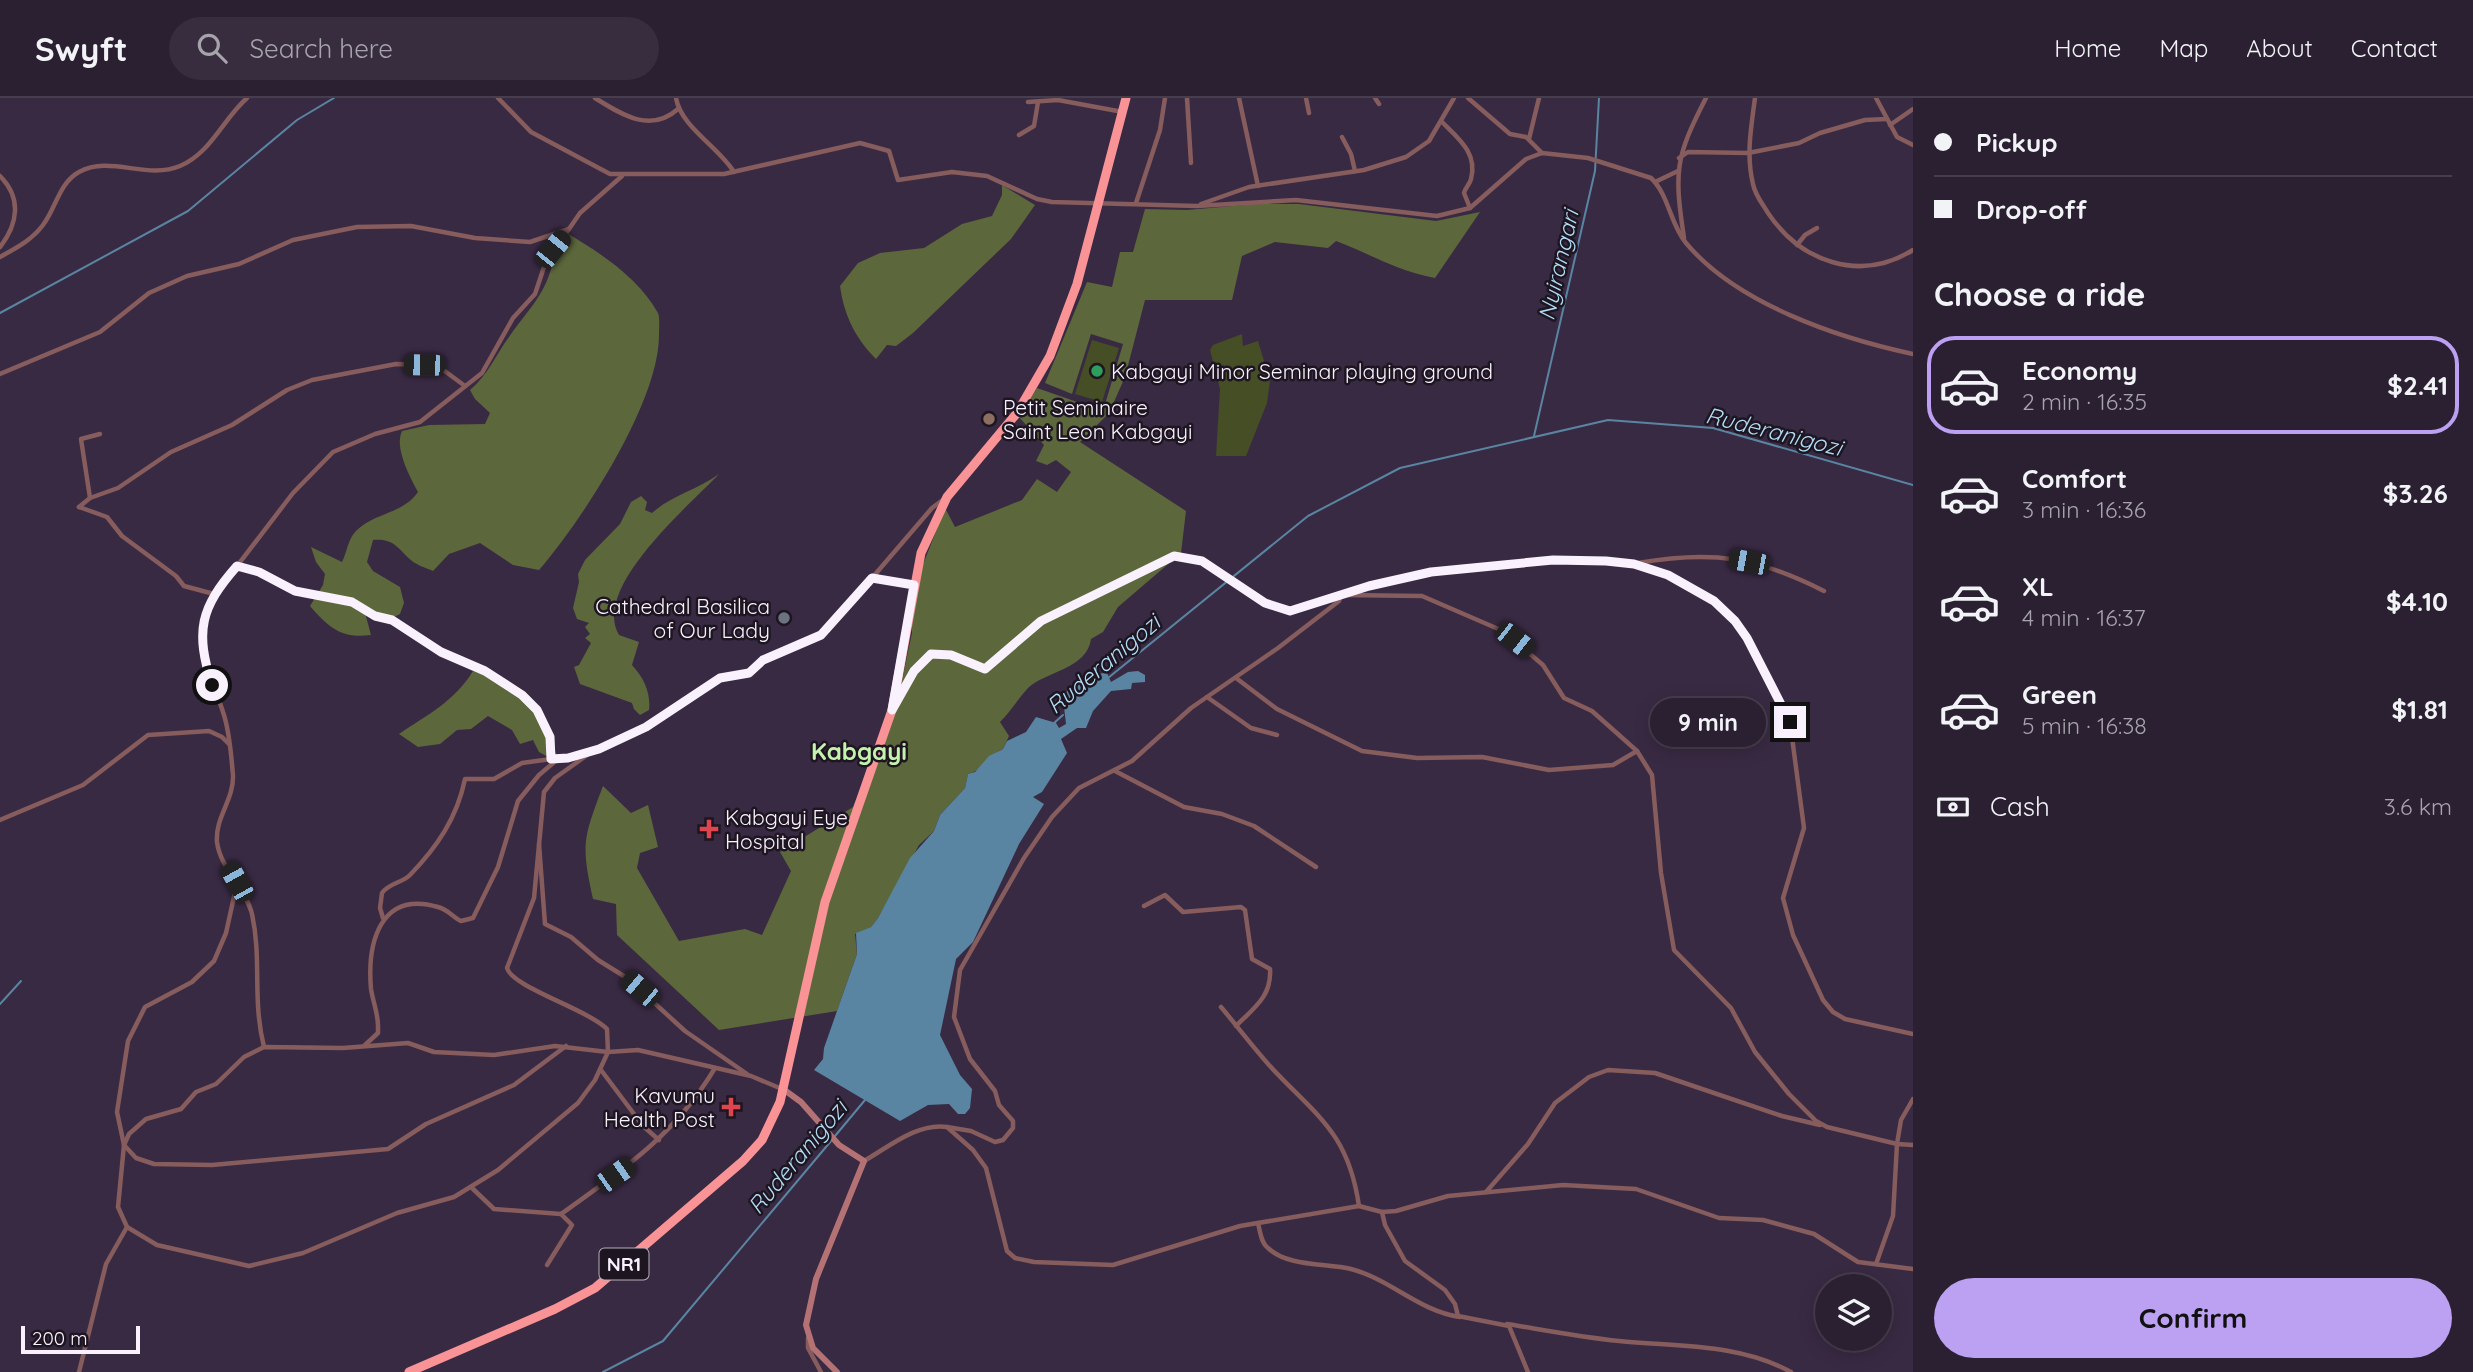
<!DOCTYPE html>
<meta charset="utf-8">
<style>
:root{--surface:#2b2032;--page:#372d3e;--text:#f1f3f6;--muted:#a6a3ac;--line:#473e4d;--accent:#bca0f2}
body{margin:0;font-family:Quicksand,sans-serif;background:var(--page);color:var(--text);height:100vh;display:flex;flex-direction:column;font-size:26px;white-space:nowrap}
*{box-sizing:border-box;margin:0}
p{font-size:23px;color:var(--muted)}
.icon{flex:none;width:38px;height:38px;fill:none;stroke:currentColor;stroke-width:2;stroke-linecap:round;stroke-linejoin:round}
.map{position:relative;flex:1;overflow:hidden}
.details{display:flex;flex-direction:column;background:var(--surface);width:560px}
.details>*{flex:none}
.banner{display:grid;align-content:center;height:154px;padding:0 21px;background:var(--surface)}
.buttons{position:absolute;left:1815px;top:1176px;display:grid;gap:14px}
.buttons a{display:grid;place-items:center;width:77px;height:77px;border-radius:50%;background:var(--surface);box-shadow:0 4px 18px #0003,0 0 0 2px var(--line);font-size:35px}
.scale{position:absolute;left:21px;bottom:18px;width:119px;box-sizing:border-box;padding-left:7px;border:4px solid #f9f1fe;border-top:0;font-size:19px;line-height:24px;white-space:nowrap;color:#f9f1fe;-webkit-text-stroke:5px #1d1621;paint-order:stroke}
.end{position:absolute;width:32px;height:32px;margin:-16px;border:9px solid #f9f1fe;background:#111;box-shadow:0 0 0 4px #111}
.from{border-radius:50%}
.bubble{position:absolute;height:49px;border-radius:24px;background:var(--surface);box-shadow:0 4px 18px #0003,0 0 0 2px var(--line);font-size:23px;font-weight:700;line-height:49px;text-align:center}
.car{position:absolute;width:21px;height:42px;margin:-21px -10px;border-radius:9px;box-shadow:0 0 5px 2px #0007;background:linear-gradient(#222 24%,#8ab4d8 0 40%,#222 0 76%,#8ab4d8 0 86%,#222 0)}
.banner b{display:flex;align-items:center;gap:24px;height:66px;font-size:26px}
.banner b+b{border-top:2px solid var(--line)}
.banner i{width:18px;height:18px;background:var(--text)}
ul{padding:0;list-style:none}
li{display:flex;align-items:center;gap:21px;height:98px;margin:0 14px 10px;padding:0 7px;border:4px solid transparent;border-radius:28px}
li div{flex:1}
li b{display:block;font-size:26px}
li em{font-style:normal;font-weight:700}
li.current{border-color:var(--accent)}
li>.icon{width:63px;height:63px;stroke-width:1.5}
h2{padding:0 21px;font-size:32px;line-height:84px}
.pay{display:flex;align-items:center;gap:18px;height:77px;padding:0 21px;font-size:26px}
.pay p{margin-inline-start:auto}
.cta{display:flex;gap:14px;margin-top:auto;padding:14px 21px}
.cta a{flex:1;height:80px;border-radius:42px;background:var(--accent);color:#111;font-size:28px;font-weight:700;line-height:80px;text-align:center}
header{display:flex;align-items:center;gap:42px;box-sizing:border-box;height:98px;padding:0 35px;background:var(--surface);border-bottom:2px solid var(--line)}
header strong{font-size:33px}
nav{display:flex;gap:38px;margin-inline-start:auto;font-size:24px}
.search{width:490px;height:63px;background:var(--page);display:flex;align-items:center;gap:18px;box-sizing:border-box;padding:0 24px;border-radius:38px;color:var(--muted);font-size:26px}
main{display:flex;flex:1;min-height:0}
.map>svg:first-child{display:block}
</style>
<header>
<strong>Swyft</strong>
<div class="search"><svg class="icon" aria-label="search" viewBox="0 0 24 24"><circle cx="10" cy="10" r="6"/><path d="M15 15l6 6"/></svg>Search here</div>
<nav><a>Home</a><a>Map</a><a>About</a><a>Contact</a></nav>
</header>
<main>
<div class="map">
<svg width="1913" height="1274" viewBox="0 0 1913 1274">
<rect width="100%" height="100%" fill="#392a43"/>
<g fill="#454e24">
<path d="M1242,236L1243,248L1258,243L1270,283L1267,305L1246,358H1216L1220,291L1210,252L1213,247Z"/>
<path d="M1092,242L1119,250L1102,304L1075,296Z"/>
</g>
<g fill="#5d673c">
<path d="M1002,87L1035,107L1011,141L913,235L896,248L887,247L876,261C855,240 844,217 840,188L858,165L880,155L924,150L962,126L992,118L1002,97Z"/>
<path d="M1256,106H1299L1436,123L1480,114L1435,180C1394,172 1373,157 1336,143L1328,150L1275,144L1242,158L1232,202H1145L1125,279L1109,315L1080,344L1186,413L1181,455L1118,509L1103,534L1091,541C1087,571 1046,573 1028,590C1018,601 1011,613 1000,624L1009,638L1003,651C988,657 982,673 968,676L965,690L940,717L934,733L919,747L878,820L871,829L855,836L857,856L837,913L719,932L617,837L616,806L593,801C581,746 583,741 603,688L631,715L648,707L658,749L640,755L637,770L679,843L745,831L762,837L791,773L780,754L853,709L895,615L912,535V495L945,410L955,429L1022,402L1037,381L1057,394L1071,374L1056,362L1047,367L1036,363L1044,347L1019,319L1037,290L1103,313L1123,246L1091,236L1072,296L1045,285L1087,184L1112,189L1120,154H1133L1145,111L1187,112Z"/>
<path d="M565,134C599,154 638,179 658,215C660,220 659,230 659,236C660,303 583,421 539,472L513,467L480,445L449,456L433,473C426,470 417,467 412,463C397,450 394,440 373,442L367,464L373,473L400,489L404,505L400,516L392,520L364,511L371,537C342,541 329,530 310,508L323,487L325,476L316,464L311,449L342,464C347,454 348,441 356,433C373,415 403,416 418,394C410,379 394,350 402,333L429,327L485,326L490,315L475,301L470,292C488,277 495,258 509,239C521,221 537,205 546,185C554,167 555,151 565,134Z"/>
<path d="M719,376C689,408 591,490 619,537L639,544L632,567C644,580 651,595 649,612L640,617L634,611L632,605L580,586L574,569L579,567L591,545L585,540L590,536L585,529L589,525L577,521L573,510L579,484L578,476L585,462L620,426L631,404L641,398L647,404L645,412L652,415C672,397 697,392 719,376Z"/>
<path d="M473,573C487,579 502,582 515,588C542,599 548,634 557,658L550,660L539,654L533,642L520,646L512,632L488,618L471,631L457,632L440,646L418,649L399,636C427,617 455,603 473,573Z"/>
</g>
<path fill="#5985a2" d="M1138,573L1145,577V584L1132,585L1131,591L1111,593L1093,613L1086,630H1077L1061,641L1067,655L1042,694L1033,699L1044,706L1019,746L973,844L956,861L940,937L960,977L972,991L970,1010L965,1016H958L949,1006L928,1007L900,1023L814,972L823,961L824,950L857,856L856,835L871,829L878,820L910,760L934,733L940,717L965,690L968,676L975,674L989,658L1003,651L1007,643L1026,634L1036,619L1056,625L1059,630L1066,626C1064,603 1057,592 1086,582C1094,580 1098,574 1107,575L1111,584L1128,574Z"/>
<g fill="none" stroke-linecap="round" stroke-linejoin="round">
<g stroke="#5985a2" stroke-width="2">
<path d="M0,215L188,113L297,22L334,0"/>
<path d="M1534,338L1595,73L1599,0"/>
<path d="M1108,580L1308,418L1400,370L1608,322L1713,330L1913,387"/>
<path d="M1054,625L1063,617"/>
<path d="M0,906L21,883"/>
<path d="M835,1038L865,1002"/>
<path d="M603,1274L663,1243L831,1043"/>
</g>
<g stroke="#865c5c" stroke-width="4.5">
<path d="M498,0L531,34L610,76H724L860,45L889,53L898,82L952,74L987,78L1037,101L1052,104L1197,108L1296,102L1437,118L1470,110L1526,61L1542,55L1588,60L1651,80C1669,97 1670,126 1686,145C1737,206 1838,240 1913,256"/>
<path d="M595,0C621,16 650,36 678,11"/>
<path d="M676,0C681,29 719,49 734,74"/>
<path d="M1187,0L1191,65"/>
<path d="M1239,0L1258,88"/>
<path d="M1306,0L1309,15"/>
<path d="M1375,0L1379,6"/>
<path d="M1468,0L1510,36L1526,39L1542,55"/>
<path d="M1755,0C1751,30 1746,57 1753,86C1755,97 1762,105 1768,115C1801,164 1860,185 1913,152"/>
<path d="M1876,0L1897,39L1913,47"/>
<path d="M1028,4L1058,2L1123,14"/>
<path d="M1442,24C1458,40 1478,55 1471,81C1470,86 1465,90 1464,95L1470,110"/>
<path d="M1890,27L1913,11"/>
<path d="M1019,37L1034,28L1038,4"/>
<path d="M1342,39L1351,56L1355,73"/>
<path d="M1529,41L1539,0"/>
<path d="M1679,60L1688,54L1748,55L1799,45L1820,35L1865,22L1887,21"/>
<path d="M0,78C22,100 18,126 0,149"/>
<path d="M1655,84L1678,73"/>
<path d="M1136,105L1160,32L1165,0"/>
<path d="M1201,106L1249,89L1364,72L1406,59L1429,43L1454,0"/>
<path d="M1684,140C1674,73 1675,60 1706,0"/>
<path d="M1797,147L1805,137L1817,130"/>
<path d="M0,159C16,150 32,142 43,127C56,110 59,85 79,74C110,57 147,82 180,68C211,55 223,21 247,0"/>
<path d="M0,276L100,234L149,195L187,178L239,166L293,142L357,129L411,128L475,140L530,144L569,131L580,115L622,78"/>
<path d="M90,400L81,341L100,336"/>
<path d="M79,409L90,400L118,390L171,354L232,327L287,292L312,282L396,266L424,267L442,271L465,288"/>
<path d="M79,409L107,419L122,438L176,478L184,488L214,496"/>
<path d="M1638,465C1713,452 1757,459 1824,493"/>
<path d="M237,468L259,474L295,493L352,504L375,518L392,522L441,554L485,573L521,597L537,612L550,639L551,661"/>
<path d="M872,480L932,410L944,401"/>
<path d="M1344,497L1422,498L1503,533L1543,567L1564,600L1592,613L1637,653"/>
<path d="M1236,580L1277,611L1362,653L1417,660L1482,659L1549,672L1613,667L1637,653L1652,677L1661,775L1674,852L1731,910L1755,954L1789,996L1816,1023L1827,1029L1897,1046L1893,1118L1876,1166"/>
<path d="M1207,599L1251,630L1277,637"/>
<path d="M893,612L914,573L931,556L951,557L985,571L1041,523L1178,457L1202,463L1257,501L1285,513L1408,478L1553,462L1626,464L1679,481L1714,503L1736,523L1768,577L1790,624L1804,730L1783,800L1793,837L1823,902L1833,914L1845,921L1913,936"/>
<path d="M1115,673L1184,709L1222,716L1254,728L1316,769"/>
<path d="M0,722L83,687L148,637L209,633L222,639L229,646"/>
<path d="M539,746L545,826L571,839L598,862L627,880L685,933L747,976"/>
<path d="M237,785L226,835L214,863L192,884L145,909L128,943L117,1014L124,1047L136,1060L154,1066L212,1067L388,1051L426,1026L514,987L566,948"/>
<path d="M1144,808L1165,797L1183,814L1241,809L1245,812L1252,861L1270,871C1272,898 1254,910 1236,928"/>
<path d="M383,820L380,810L382,795C389,785 402,785 410,777C437,749 457,720 465,681H494L522,665L551,661"/>
<path d="M1221,909C1237,928 1252,948 1269,967C1316,1018 1348,1033 1359,1108"/>
<path d="M365,947L378,935V928C378,915 373,904 371,891C367,845 380,792 438,809C447,811 453,819 461,823L473,820L498,769L518,703L539,677L558,661L590,655L646,629L720,580L749,575L763,563L821,538L872,480L914,487"/>
<path d="M264,949C252,901 262,862 252,816C246,791 220,770 217,744C215,719 234,702 233,677C231,657 230,634 223,614C211,577 194,546 208,506L293,395L333,354L375,336L420,324L482,275L513,220L535,196L546,163L569,131"/>
<path d="M601,972L643,1028L659,1042"/>
<path d="M1913,1001L1901,1022L1897,1046L1913,1047"/>
<path d="M947,1029L971,1033L995,1044L1003,1042L1013,1030V1023L999,1007L995,993L970,961L954,919L960,872L1024,760L1052,719L1079,690L1132,663L1191,610L1278,550L1339,503L1341,498"/>
<path d="M864,1063C887,1050 918,1024 947,1029L973,1052L986,1070L1007,1153L1015,1160L1034,1164L1113,1167L1240,1128L1359,1108L1382,1114L1396,1113L1448,1098L1563,1087L1636,1091L1719,1120L1763,1122L1814,1136L1858,1164L1913,1171"/>
<path d="M472,1090L494,1111L561,1116C623,1072 675,1037 715,970"/>
<path d="M1486,1094L1528,1046L1555,1005L1589,979L1608,972L1655,975L1782,1018L1820,1027"/>
<path d="M1382,1114L1385,1127L1405,1163L1445,1192L1455,1206L1458,1218L1509,1228L1528,1274"/>
<path d="M1258,1125C1260,1133 1261,1145 1268,1150C1288,1169 1326,1165 1351,1171C1390,1181 1419,1213 1460,1219"/>
<path d="M127,1129L157,1147L249,1168L303,1155L397,1115L454,1099L498,1072L578,1005L595,982L608,954L607,931C587,911 512,889 507,870L534,800L544,694L555,680L590,655"/>
<path d="M547,1167L572,1127L561,1116"/>
<path d="M1507,1226C1544,1232 1581,1239 1619,1243C1677,1249 1738,1245 1791,1274"/>
<path d="M808,1240V1250L821,1274"/>
<path d="M79,1274L106,1166L127,1129L118,1109L124,1047L129,1036L146,1021L181,1011L196,994L216,986L244,959L264,949L343,950L408,945L434,954L494,957L555,948L608,954L638,952L751,978L782,991"/>
</g>
<path stroke="#b57274" stroke-width="6" d="M783,991L801,1004L839,1047L864,1063L816,1181L806,1227L813,1250L837,1274"/>
<path stroke="#fa9396" stroke-width="9" d="M409,1274L555,1211L595,1190L743,1063L762,1042L780,1004L825,804L892,612L921,455L947,399L1017,315L1050,258L1077,186L1126,0"/>
</g>
<g fill="none" stroke-linecap="round" stroke-linejoin="round">
<path stroke="#f9f1fe" stroke-width="9" d="M212,587C195,533 200,510 237,468L259,474L295,493L352,504L375,518L392,522L441,554L485,573L522,597L537,612L550,639L551,661L568,660L599,651L646,629L720,580L749,575L763,562L821,537L872,480L914,487L892,612L914,573L931,556L951,557L985,571L1041,523L1174,458L1202,463L1265,505L1290,513L1369,488L1431,474L1553,462L1606,463L1634,466L1668,477L1714,503L1735,523L1747,540L1790,624"/>
</g>
<circle fill="#2e9e5b" stroke="#1d1621" stroke-width="2.5" cx="1097" cy="273" r="7"/>
<circle fill="#8d6e63" stroke="#1d1621" stroke-width="2.5" cx="989" cy="321" r="7"/>
<circle fill="#6b7280" stroke="#1d1621" stroke-width="2.5" cx="784" cy="520" r="7"/>
<g fill="#e0444e" stroke="#1d1621" stroke-width="2.5">
<path d="M705.5 720.5h7v7h7v7h-7v7h-7v-7h-7v-7h7z"/>
<path d="M727.5 998.5h7v7h7v7h-7v7h-7v-7h-7v-7h7z"/>
</g>
<g text-anchor="middle" dominant-baseline="central" stroke-width="5" stroke-linejoin="round" paint-order="stroke">
<rect fill="#1d1621" stroke="#b7afbc" stroke-width="2" x="599.5" y="1150.5" width="49" height="31" rx="5"/>
<g font-size="19" font-weight="bold" fill="#f9f1fe">
<text x="624" y="1166">NR1</text>
</g>
<g font-size="21" fill="#f9f1fe" stroke="#1d1621" text-anchor="start">
<text x="1111" y="273">Kabgayi Minor Seminar playing ground</text>
<text x="1003" y="309">Petit Seminaire<tspan x="1003" dy="24">Saint Leon Kabgayi</tspan></text>
<text x="770" y="508" text-anchor="end">Cathedral Basilica<tspan x="770" dy="24">of Our Lady</tspan></text>
<text x="725" y="719">Kabgayi Eye<tspan x="725" dy="24">Hospital</tspan></text>
<text x="715" y="997" text-anchor="end">Kavumu<tspan x="715" dy="24">Health Post</tspan></text>
</g>
<g font-size="23" font-style="italic" fill="#b2dbf6" stroke="#1d1621">
<text transform="translate(1558 167) rotate(-77)">Nyirangari</text>
<text transform="translate(1774 333) rotate(14)">Ruderanigozi</text>
<text transform="translate(1103 566) rotate(-40)">Ruderanigozi</text>
<text transform="translate(797 1059) rotate(-50)">Ruderanigozi</text>
</g>
<g font-size="24" font-weight="bold" fill="#c5f2af" stroke="#1d1621">
<text x="859" y="653">Kabgayi</text>
</g>
</g>
</svg>
<div class="buttons">
<a><svg class="icon" aria-label="layers" viewBox="0 0 24 24"><path d="M12 4l9 5-9 5-9-5zM3 14l9 5 9-5"/></svg></a>
</div>
<div class="scale">200 m</div>
<i class="end from" style="left:212px;top:587px"></i>
<i class="end" style="left:1790px;top:624px"></i>
<div class="bubble" style="left:1650px;top:600px;width:116px">9 min</div>
<i class="car" style="left:553px;top:151px;rotate:39deg"></i>
<i class="car" style="left:424px;top:267px;rotate:271deg"></i>
<i class="car" style="left:1749px;top:464px;rotate:281deg"></i>
<i class="car" style="left:1515px;top:542px;rotate:128deg"></i>
<i class="car" style="left:237px;top:784px;rotate:331deg"></i>
<i class="car" style="left:640px;top:891px;rotate:310deg"></i>
<i class="car" style="left:615px;top:1077px;rotate:55deg"></i>
</div>
<section class="details">
<div class="banner">
<b><i class="from"></i>Pickup</b>
<b><i></i>Drop-off</b>
</div>
<h2>Choose a ride</h2>
<ul>
<li class="current"><svg class="icon" aria-label="car" viewBox="0 0 24 24"><path d="M5 17H2v-5l4-1 3-4h7l3 4 3 1v5h-3M9 17h6M6 11h13"/><circle cx="7" cy="17" r="2"/><circle cx="17" cy="17" r="2"/></svg><div><b>Economy</b><p>2 min · 16:35</p></div><em>$2.41</em></li>
<li><svg class="icon" aria-label="car" viewBox="0 0 24 24"><path d="M5 17H2v-5l4-1 3-4h7l3 4 3 1v5h-3M9 17h6M6 11h13"/><circle cx="7" cy="17" r="2"/><circle cx="17" cy="17" r="2"/></svg><div><b>Comfort</b><p>3 min · 16:36</p></div><em>$3.26</em></li>
<li><svg class="icon" aria-label="car" viewBox="0 0 24 24"><path d="M5 17H2v-5l4-1 3-4h7l3 4 3 1v5h-3M9 17h6M6 11h13"/><circle cx="7" cy="17" r="2"/><circle cx="17" cy="17" r="2"/></svg><div><b>XL</b><p>4 min · 16:37</p></div><em>$4.10</em></li>
<li><svg class="icon" aria-label="car" viewBox="0 0 24 24"><path d="M5 17H2v-5l4-1 3-4h7l3 4 3 1v5h-3M9 17h6M6 11h13"/><circle cx="7" cy="17" r="2"/><circle cx="17" cy="17" r="2"/></svg><div><b>Green</b><p>5 min · 16:38</p></div><em>$1.81</em></li>
</ul>
<div class="pay"><svg class="icon" aria-label="cash" viewBox="0 0 24 24"><path d="M3 7h18v10H3z"/><circle cx="12" cy="12" r="2"/></svg>Cash<p>3.6 km</p></div>
<div class="cta"><a>Confirm</a></div>
</section>
</main>
